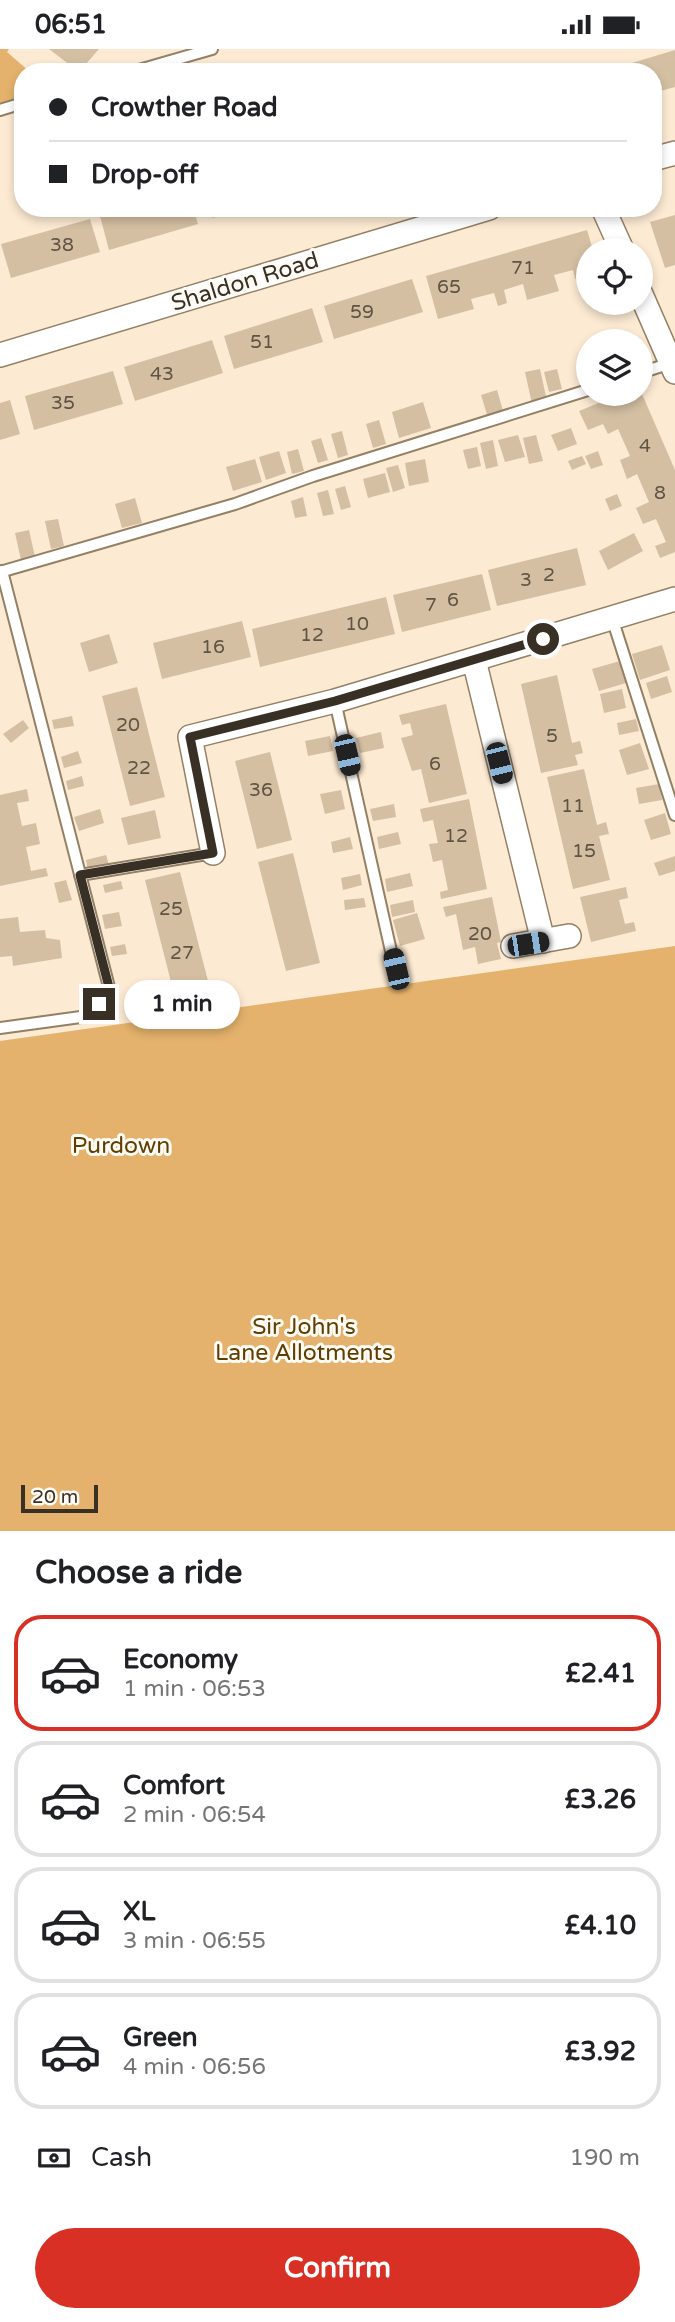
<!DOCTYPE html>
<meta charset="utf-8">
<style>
:root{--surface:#fff;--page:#f2f2f2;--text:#202124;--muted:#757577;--line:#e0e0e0;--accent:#d93025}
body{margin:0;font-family:"Varela Round",sans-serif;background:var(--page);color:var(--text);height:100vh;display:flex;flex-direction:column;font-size:26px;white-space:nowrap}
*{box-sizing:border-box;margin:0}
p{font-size:23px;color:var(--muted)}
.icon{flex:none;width:38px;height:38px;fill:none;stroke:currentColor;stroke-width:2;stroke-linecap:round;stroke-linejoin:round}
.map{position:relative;height:1482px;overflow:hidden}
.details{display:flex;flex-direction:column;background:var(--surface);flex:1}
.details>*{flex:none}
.guide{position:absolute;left:14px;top:14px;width:648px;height:154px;border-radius:28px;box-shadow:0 4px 10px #0003;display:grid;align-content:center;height:154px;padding:0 35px;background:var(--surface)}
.fabs{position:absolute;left:576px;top:189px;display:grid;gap:14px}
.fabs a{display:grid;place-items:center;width:77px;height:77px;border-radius:50%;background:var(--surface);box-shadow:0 4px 10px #0003;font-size:35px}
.scale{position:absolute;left:21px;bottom:18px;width:77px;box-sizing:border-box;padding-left:7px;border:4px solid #393025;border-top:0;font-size:19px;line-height:24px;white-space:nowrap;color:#393025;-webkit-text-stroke:5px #fefaf4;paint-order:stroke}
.end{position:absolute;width:32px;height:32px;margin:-16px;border:9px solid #393025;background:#fff;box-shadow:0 0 0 4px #fff}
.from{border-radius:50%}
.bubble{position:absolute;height:49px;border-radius:24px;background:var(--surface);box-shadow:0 4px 10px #0003;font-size:23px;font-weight:700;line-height:49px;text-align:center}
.car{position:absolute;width:21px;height:42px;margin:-21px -10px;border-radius:9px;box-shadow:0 0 5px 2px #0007;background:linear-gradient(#222 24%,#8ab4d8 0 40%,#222 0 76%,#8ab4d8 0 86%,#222 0)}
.guide b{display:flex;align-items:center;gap:24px;height:66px;font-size:26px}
.guide b+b{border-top:2px solid var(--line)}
.guide i{width:18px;height:18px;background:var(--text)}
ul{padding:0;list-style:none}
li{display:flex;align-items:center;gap:21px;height:116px;margin:0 14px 10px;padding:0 21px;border:4px solid var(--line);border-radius:28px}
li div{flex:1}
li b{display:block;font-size:26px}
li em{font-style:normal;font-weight:700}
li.on{border-color:var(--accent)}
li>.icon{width:63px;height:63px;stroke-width:1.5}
h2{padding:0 35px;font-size:32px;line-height:84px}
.pay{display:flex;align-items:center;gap:18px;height:77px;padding:0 35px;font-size:26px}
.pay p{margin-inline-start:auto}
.action{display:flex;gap:14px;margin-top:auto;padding:14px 35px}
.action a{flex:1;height:80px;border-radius:42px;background:var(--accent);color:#fff;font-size:28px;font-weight:700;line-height:80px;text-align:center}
.status{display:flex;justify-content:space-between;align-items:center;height:49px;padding:0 35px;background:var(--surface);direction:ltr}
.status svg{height:19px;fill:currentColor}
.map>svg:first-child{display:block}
</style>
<div class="status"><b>06:51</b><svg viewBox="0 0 49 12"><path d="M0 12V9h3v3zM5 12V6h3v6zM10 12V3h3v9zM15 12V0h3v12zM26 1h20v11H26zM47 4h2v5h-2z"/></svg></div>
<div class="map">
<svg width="675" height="1482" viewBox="0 0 675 1482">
<rect width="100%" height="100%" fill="#fcead3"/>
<g fill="#e4b26c">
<path d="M0,0H9L7,3L30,23H23V52L0,59Z"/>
<path d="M675,897V1482H0V992Z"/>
</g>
<g fill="#d4bfa2">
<path d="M49,0H99L79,23Z"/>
<path d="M675,1V38L653,44V23H602Z"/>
<path d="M127,159H193L198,175L109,201L100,167Z"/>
<path d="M209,159H244V160L212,169Z"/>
<path d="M675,166V216L665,219L650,173Z"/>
<path d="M90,170L100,203L11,229L1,195Z"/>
<path d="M587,181L593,201H588V217L584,218L586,227L575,230L573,221L554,226L559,242L527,251L523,235L504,241L507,254L498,257L494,244L471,250L474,260L438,270L426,227Z"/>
<path d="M412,230L423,263L334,290L324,257Z"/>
<path d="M312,259L323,293L234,320L224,287Z"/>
<path d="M212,291L223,324L135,352L124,318Z"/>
<path d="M540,320L547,352L532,355L525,323Z"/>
<path d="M557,320L562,340L549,343L544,323Z"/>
<path d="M113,322L123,355L34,381L25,347Z"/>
<path d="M497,341L504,365L488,369L481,346Z"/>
<path d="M612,345H642L675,421V503L660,509L655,497L666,493L656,470L643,475L636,459L649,453L637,425L627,430L623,419L620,411L630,407L618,380L608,385L603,375L588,381L579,362L606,351L604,348Z"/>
<path d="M10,351L20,385L0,391V354Z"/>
<path d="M423,353L431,379L399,389L392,363Z"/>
<path d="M379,371L386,395L373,399L366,375Z"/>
<path d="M571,379L577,395L558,402L551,386Z"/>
<path d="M342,382L348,406L338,409L331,385Z"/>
<path d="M518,386L525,408L505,413L498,391Z"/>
<path d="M536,386L543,412L529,415L523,389Z"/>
<path d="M321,389L328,411L318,414L311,392Z"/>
<path d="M493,391L498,417L486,420L480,394Z"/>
<path d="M477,398L481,417L468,420L463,401Z"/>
<path d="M298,400L304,422L292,425L287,403Z"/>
<path d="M279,402L286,424L266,431L259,408Z"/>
<path d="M598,402L603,416L591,420L585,407Z"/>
<path d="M582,407L586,415L572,421L568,412Z"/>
<path d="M255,410L262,433L233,442L226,418Z"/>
<path d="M425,410L429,433L409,437L405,414Z"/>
<path d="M398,416L405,439L393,443L386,419Z"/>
<path d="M385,424L390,443L368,449L363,430Z"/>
<path d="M345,437L351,458L341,461L335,440Z"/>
<path d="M328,441L334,465L323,467L317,444Z"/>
<path d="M617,445L622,457L610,462L605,450Z"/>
<path d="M303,448L307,467L295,469L291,452Z"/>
<path d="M135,449L142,474L122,479L115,455Z"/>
<path d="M58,470L64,497L51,500L45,472Z"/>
<path d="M29,481L35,508L21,511L15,484Z"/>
<path d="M634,484L643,502L608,521L599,502Z"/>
<path d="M577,499L586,536L497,557L488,521Z"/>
<path d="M482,525L491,561L402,583L393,546Z"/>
<path d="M386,548L395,585L260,618L252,580Z"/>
<path d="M242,572L251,608L162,630L153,594Z"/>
<path d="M109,585L118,614L89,623L80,594Z"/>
<path d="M662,596L670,621L640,631L632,605Z"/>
<path d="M620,612L626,634L599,642L592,620Z"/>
<path d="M557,626L572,694L580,692L583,704L575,706L578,716L541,724L521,635Z"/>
<path d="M667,627L672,643L651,650L646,634Z"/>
<path d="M137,638L165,748L130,757L102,647Z"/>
<path d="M622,640L626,659L604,664L600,645Z"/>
<path d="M446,655L467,745L429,754L421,720L412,722L401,689L413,686L410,674L402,676L399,666Z"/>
<path d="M72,667L74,677L54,680L52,671Z"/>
<path d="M636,670L639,682L619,686L617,674Z"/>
<path d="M23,671L29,679L11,694L3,685Z"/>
<path d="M381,683L384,699L360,704L356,689Z"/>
<path d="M330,687L333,702L308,707L305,692Z"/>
<path d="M640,694L649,720L627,726L619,701Z"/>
<path d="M78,702L82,714L64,719L61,708Z"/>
<path d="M270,703L292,791L257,800L235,712Z"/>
<path d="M584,720L597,776L606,773L609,785L599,787L610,831L573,840L547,728Z"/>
<path d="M82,727L84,737L68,741L66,732Z"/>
<path d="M659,735L662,751L639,755L636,739Z"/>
<path d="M27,740L29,752L17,754L22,777L36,774L40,795L26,798L31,822L46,819L48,827L0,837V746Z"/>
<path d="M341,741L345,760L325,765L320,745Z"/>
<path d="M469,750L487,840L441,850L440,843L448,841L442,811L433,813L429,795L438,794L433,771L423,773L420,760Z"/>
<path d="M394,755L396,768L373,772L370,760Z"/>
<path d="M100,760L104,774L79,782L74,768Z"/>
<path d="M155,761L161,789L128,796L121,769Z"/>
<path d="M665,764L671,785L651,791L644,771Z"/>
<path d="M398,783L401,795L379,800L377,788Z"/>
<path d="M350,788L353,800L333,804L331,793Z"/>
<path d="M293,804L320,914L286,922L258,813Z"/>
<path d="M106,806L109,816L88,821L86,811Z"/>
<path d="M675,807V822L659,827L654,814Z"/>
<path d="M180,823L208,932L173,941L145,831Z"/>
<path d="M410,824L413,837L387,843L385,830Z"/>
<path d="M360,825L362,836L343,841L341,829Z"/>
<path d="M66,831L72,851L59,854L54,834Z"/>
<path d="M121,832L123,840L105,844L103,836Z"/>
<path d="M626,838L628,849L619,851L625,875L634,873L636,882L591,893L580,848Z"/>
<path d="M492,848L501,893L497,894L501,910L478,915L475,898L463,901L456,865L446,868L443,858Z"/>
<path d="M364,849L366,858L345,861L344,851Z"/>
<path d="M413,851L415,863L392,868L390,856Z"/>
<path d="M119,863L122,877L105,880L102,866Z"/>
<path d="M417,864L425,890L400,897L393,871Z"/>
<path d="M18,868L20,883L45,881L46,889L60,891L62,909L13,917L12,907L0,908V870Z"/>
<path d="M125,895L127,905L112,907L110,898Z"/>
</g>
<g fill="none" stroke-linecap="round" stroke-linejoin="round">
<defs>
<g id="service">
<path d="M132,23L212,0"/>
<path d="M0,61L23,54"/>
<path d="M640,324L671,314"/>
<path d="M0,523L235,455L313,427L588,341"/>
<path d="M612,569L675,766"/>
<path d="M335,652L395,920"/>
<path d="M80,826L213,804"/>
<path d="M0,979L88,967L110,942L2,522"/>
</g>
<g id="minor">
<path d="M653,110L675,104"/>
<path d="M603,159L622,201"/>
<path d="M640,243L675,323"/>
<path d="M0,306L489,159"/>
<path d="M474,611L543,892"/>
<path d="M213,804L190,688L335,652L675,550"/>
<path d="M513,897L569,887"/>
</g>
</defs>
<use href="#service" stroke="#948065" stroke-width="14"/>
<use href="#minor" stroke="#948065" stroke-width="26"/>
<use href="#service" stroke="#fff" stroke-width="10"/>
<use href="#minor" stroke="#fff" stroke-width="23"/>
</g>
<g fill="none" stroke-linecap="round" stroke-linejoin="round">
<path stroke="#393025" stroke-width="9" d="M99,955L110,942L80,826L213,804L190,688L335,652L543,590"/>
</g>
<g text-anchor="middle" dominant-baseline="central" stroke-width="6" stroke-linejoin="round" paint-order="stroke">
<g font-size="19" fill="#605444">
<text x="62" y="196">38</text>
<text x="523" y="219">71</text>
<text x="449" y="238">65</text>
<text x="362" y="263">59</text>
<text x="262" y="293">51</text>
<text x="162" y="325">43</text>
<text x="63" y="354">35</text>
<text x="645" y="397">4</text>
<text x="660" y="444">8</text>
<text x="549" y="526">2</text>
<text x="526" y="531">3</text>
<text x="453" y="551">6</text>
<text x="431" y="556">7</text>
<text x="357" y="575">10</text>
<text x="312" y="586">12</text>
<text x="213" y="598">16</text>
<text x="128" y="676">20</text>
<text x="552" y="687">5</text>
<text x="435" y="715">6</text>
<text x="139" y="719">22</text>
<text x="261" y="741">36</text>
<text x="573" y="757">11</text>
<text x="456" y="787">12</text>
<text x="584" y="802">15</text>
<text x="171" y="860">25</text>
<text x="480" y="885">20</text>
<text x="182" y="904">27</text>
</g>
<g font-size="23" fill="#393025" stroke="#fefaf4">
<text transform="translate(245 233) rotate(-17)">Shaldon Road</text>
</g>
<g font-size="23" fill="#603e00" stroke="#fefaf4">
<text x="121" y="1097">Purdown</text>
<text x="304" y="1278">Sir John's<tspan x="304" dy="26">Lane Allotments</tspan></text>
</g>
</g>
</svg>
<div class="fabs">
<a><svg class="icon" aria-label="locate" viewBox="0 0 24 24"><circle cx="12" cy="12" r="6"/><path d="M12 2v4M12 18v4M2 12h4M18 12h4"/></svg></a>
<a><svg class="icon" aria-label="layers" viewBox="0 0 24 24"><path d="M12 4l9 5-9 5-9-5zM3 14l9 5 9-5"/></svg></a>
</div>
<div class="scale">20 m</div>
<i class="end from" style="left:543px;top:590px"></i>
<i class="end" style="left:99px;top:955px"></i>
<div class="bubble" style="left:124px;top:931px;width:116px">1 min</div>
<i class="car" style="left:347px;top:706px;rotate:167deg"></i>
<i class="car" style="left:499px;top:714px;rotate:166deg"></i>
<i class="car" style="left:528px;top:895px;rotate:81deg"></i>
<i class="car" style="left:396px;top:920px;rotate:347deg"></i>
<div class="guide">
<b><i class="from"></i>Crowther Road</b>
<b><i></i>Drop-off</b>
</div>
</div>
<section class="details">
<h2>Choose a ride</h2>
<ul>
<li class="on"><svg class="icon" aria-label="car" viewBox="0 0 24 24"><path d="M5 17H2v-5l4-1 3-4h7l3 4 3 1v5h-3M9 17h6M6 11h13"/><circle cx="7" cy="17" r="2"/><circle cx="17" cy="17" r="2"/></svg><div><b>Economy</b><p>1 min · 06:53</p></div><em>£2.41</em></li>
<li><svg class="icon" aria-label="car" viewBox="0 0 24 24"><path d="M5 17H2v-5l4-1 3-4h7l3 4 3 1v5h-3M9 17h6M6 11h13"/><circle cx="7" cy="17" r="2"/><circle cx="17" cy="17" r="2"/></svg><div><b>Comfort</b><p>2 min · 06:54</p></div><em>£3.26</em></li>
<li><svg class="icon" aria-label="car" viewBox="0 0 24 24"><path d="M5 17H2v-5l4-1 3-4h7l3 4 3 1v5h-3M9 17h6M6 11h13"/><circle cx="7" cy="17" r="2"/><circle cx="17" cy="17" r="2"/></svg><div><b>XL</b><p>3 min · 06:55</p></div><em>£4.10</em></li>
<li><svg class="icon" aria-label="car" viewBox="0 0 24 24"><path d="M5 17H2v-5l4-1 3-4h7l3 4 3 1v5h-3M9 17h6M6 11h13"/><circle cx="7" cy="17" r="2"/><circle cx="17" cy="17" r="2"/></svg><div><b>Green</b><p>4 min · 06:56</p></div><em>£3.92</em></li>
</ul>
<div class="pay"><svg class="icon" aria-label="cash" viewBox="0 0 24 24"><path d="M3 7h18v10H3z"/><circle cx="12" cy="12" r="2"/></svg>Cash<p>190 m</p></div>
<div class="action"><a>Confirm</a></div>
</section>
